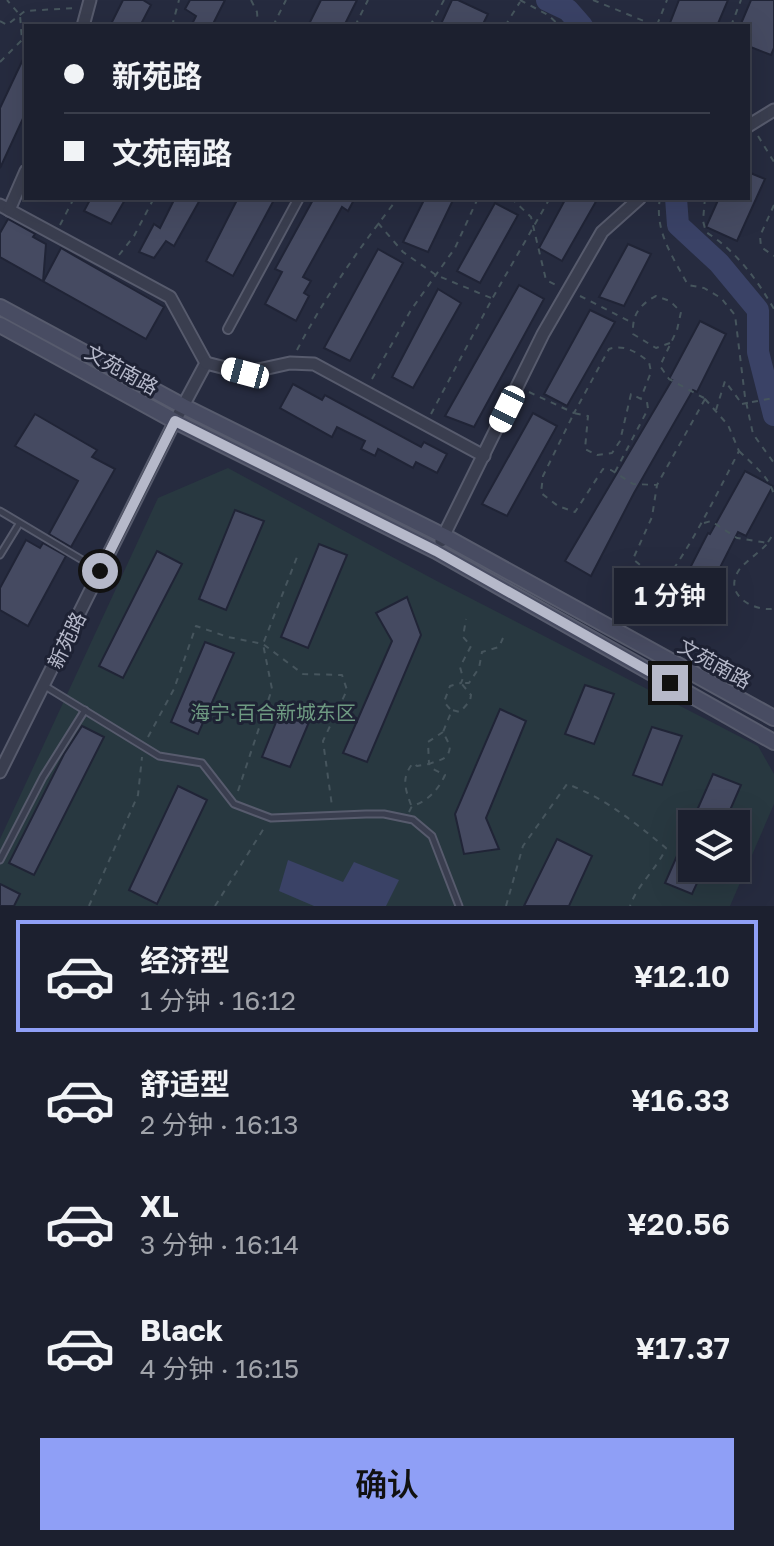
<!DOCTYPE html>
<html lang="zh">
<meta charset="utf-8">
<style>
:root{--surface:#1c202f;--page:#292d3b;--text:#f1f3f6;--muted:#a0a3aa;--line:#3a3e4b;--accent:#8f9ff6}
body{margin:0;font-family:"Golos Text","Noto Sans SC",sans-serif;background:var(--page);color:var(--text);height:100vh;display:flex;flex-direction:column;font-size:30px;white-space:nowrap}
*{box-sizing:border-box;margin:0}
p{font-size:26px;color:var(--muted)}
.icon{flex:none;width:44px;height:44px;fill:none;stroke:currentColor;stroke-width:2;stroke-linecap:round;stroke-linejoin:round}
.map{position:relative;height:906px;overflow:hidden}
.panel{display:flex;flex-direction:column;background:var(--surface);flex:1}
.panel>*{flex:none}
.banner{position:absolute;left:24px;top:24px;width:726px;height:176px;border-radius:0px;box-shadow:0 8px 32px #0002,0 0 0 2px var(--line);display:grid;align-content:center;height:176px;padding:0 40px;background:var(--surface)}
.fabs{position:absolute;left:678px;top:810px;display:grid;gap:16px}
.fabs a{display:grid;place-items:center;width:72px;height:72px;border-radius:0px;background:var(--surface);box-shadow:0 8px 32px #0002,0 0 0 2px var(--line);font-size:40px}
.end{position:absolute;width:36px;height:36px;margin:-18px;border:10px solid #b6b9ca;background:#111;box-shadow:0 0 0 4px #111}
.from{border-radius:50%}
.bubble{position:absolute;height:56px;border-radius:0px;background:var(--surface);box-shadow:0 8px 32px #0002,0 0 0 2px var(--line);font-size:26px;font-weight:600;line-height:56px;text-align:center}
.car{position:absolute;width:24px;height:48px;margin:-24px -12px;border-radius:10px;box-shadow:0 0 6px 2px #0007;background:linear-gradient(#fff 24%,#345 0 40%,#fff 0 76%,#345 0 86%,#fff 0)}
.banner b{display:flex;align-items:center;gap:28px;height:76px;font-size:30px}
.banner b+b{border-top:2px solid var(--line)}
.banner i{width:20px;height:20px;background:var(--text)}
ul{padding:14px 0 0;list-style:none}
li{display:flex;align-items:center;gap:24px;height:112px;margin:0 16px 12px;padding:0 24px;border:4px solid transparent;border-radius:0px}
li div{flex:1}
li b{display:block;font-size:30px}
li em{font-style:normal;font-weight:600}
li.active{border-color:var(--accent)}
li>.icon{width:72px;height:72px;stroke-width:1.5}
.cta{display:flex;gap:16px;margin-top:auto;padding:16px 40px}
.cta a{flex:1;height:92px;border-radius:0px;background:var(--accent);color:#111;font-size:32px;font-weight:600;line-height:92px;text-align:center}
.map>svg:first-child{display:block}
</style>
<div class="map">
<svg width="774" height="906" viewBox="0 0 774 906">
<rect width="100%" height="100%" fill="#262b3f"/>
<path fill="#283840" fill-rule="evenodd" d="M228,468L433,579L758,746L774,774V804L730,906H0V839L158,498ZM692,824H736V868H692Z"/>
<path fill="#3a4266" d="M288,860L343,882L354,862L399,880L386,906H314L279,891Z"/>
<g fill="none" stroke-linecap="round" stroke-linejoin="round">
<g stroke="#3a4266" stroke-width="22">
<path d="M547,0L568,10L582,26"/>
<path d="M676,198L678,225L719,263L758,310V352L774,415"/>
</g>
</g>
<g fill="#454a61" stroke="#202436" stroke-width="2">
<path d="M123,0H143L151,5L140,26H110Z"/>
<path d="M190,0H225L212,26H191L196,16L185,9Z"/>
<path d="M321,0H357L344,26H308Z"/>
<path d="M452,0H458L488,14L482,26H440Z"/>
<path d="M679,0H728L717,26H677L670,23Z"/>
<path d="M751,0H774V48L771,55L748,46V26H740Z"/>
<path d="M26,53V112L0,168V108Z"/>
<path d="M748,172L765,179L737,241L706,227L719,198H748Z"/>
<path d="M91,198H126L111,224L84,211Z"/>
<path d="M175,198H201L174,246L166,241L154,258L139,252L154,224L160,228Z"/>
<path d="M238,198H275L233,276L206,261Z"/>
<path d="M314,198H355L348,211L342,207L303,277L311,281L304,293L309,296L296,321L265,304L282,272L275,269Z"/>
<path d="M425,198H454L428,252L403,242Z"/>
<path d="M566,198H598L562,261L539,248Z"/>
<path d="M495,203L518,215L480,283L457,271Z"/>
<path d="M8,219L35,234L33,237L46,244L43,282L61,248L164,307L146,339L0,257V233Z"/>
<path d="M628,244L651,254L624,306L599,297Z"/>
<path d="M378,249L403,263L350,361L324,348Z"/>
<path d="M519,285L544,299L474,427L445,416Z"/>
<path d="M438,289L461,303L413,388L392,377Z"/>
<path d="M590,310L615,322L567,406L544,394Z"/>
<path d="M700,321L726,334L697,392L693,390L634,493L591,576L565,561L672,380L669,379Z"/>
<path d="M293,384L322,400L325,395L421,447L424,442L447,454L437,473L416,462L413,468L378,449L375,456L361,449L365,441L337,427L332,437L280,408Z"/>
<path d="M533,413L557,426L507,516L482,504Z"/>
<path d="M35,414L97,450L92,457L115,469L71,547L49,534L78,481L15,446Z"/>
<path d="M745,471L773,486L746,536L738,532L698,611L674,599L708,533L710,534Z"/>
<path d="M235,510L264,521L226,610L199,599Z"/>
<path d="M26,540L40,548L43,543L66,556L28,626L0,610V588Z"/>
<path d="M319,544L347,555L308,648L281,637Z"/>
<path d="M157,551L182,564L123,678L99,666Z"/>
<path d="M407,597L421,635L367,762L343,753L392,641L376,613Z"/>
<path d="M205,642L234,653L198,734L171,722Z"/>
<path d="M585,685L614,694L594,744L565,734Z"/>
<path d="M283,705L312,715L290,767L262,757Z"/>
<path d="M500,709L526,721L486,818L499,849L464,854L455,814Z"/>
<path d="M82,726L104,737L34,875L9,863L64,754Z"/>
<path d="M652,727L682,736L662,785L633,775Z"/>
<path d="M713,774L741,785L724,824H692V868H704L692,894L665,883Z"/>
<path d="M178,786L207,800L157,904L129,890Z"/>
<path d="M557,839L592,856L569,906H524Z"/>
<path d="M0,884L20,894L14,906H0Z"/>
</g>
<g fill="none" stroke-linecap="round" stroke-linejoin="round">
<defs>
<g id="service">
<path d="M0,511L99,570"/>
<path d="M0,555L19,524"/>
<path d="M45,686L159,756L202,763L234,804L271,818L366,814H384L413,820L432,836L459,906"/>
<path d="M0,860L43,777L85,710"/>
</g>
<path id="pedestrian" d="M228,329L299,198"/>
<g id="minor">
<path d="M83,26L90,0"/>
<path d="M748,126L774,110"/>
<path d="M0,205L170,297L206,363L175,421L0,772"/>
<path d="M9,210L26,171"/>
<path d="M206,363L245,373L290,363L314,364L484,456"/>
<path d="M441,541L543,334L602,232L640,198"/>
</g>
<g id="secondary">
<path d="M0,307L183,406L444,536L774,718"/>
<path d="M0,325L175,421L436,551L774,742"/>
</g>
</defs>
<use href="#service" stroke="#575b6d" stroke-width="9"/>
<use href="#pedestrian" stroke="#575b6d" stroke-width="12"/>
<use href="#minor" stroke="#575b6d" stroke-width="15"/>
<use href="#secondary" stroke="#575b6d" stroke-width="18"/>
<g stroke="#46555d" stroke-width="2" stroke-dasharray="6 6" stroke-linecap="butt">
<path d="M251,0L257,12L258,26"/>
<path d="M520,0L548,15L560,26"/>
<path d="M593,0L656,26"/>
<path d="M0,21L7,25L25,11L75,8"/>
<path d="M657,25L667,0"/>
<path d="M172,26L179,0"/>
<path d="M273,26L286,0"/>
<path d="M355,26L368,0"/>
<path d="M430,26L444,0"/>
<path d="M505,26L520,2"/>
<path d="M731,26L741,0"/>
<path d="M0,62L22,40L20,15L7,0"/>
<path d="M758,136L774,162"/>
<path d="M511,198L531,217L546,280L556,285"/>
<path d="M660,198C654,231 673,257 688,285L704,288L721,298L735,315L745,397L753,434L774,463"/>
<path d="M705,198L703,221L706,232C736,251 756,278 774,309"/>
<path d="M774,205L760,236L761,247L774,256"/>
<path d="M378,223L403,252L436,275L491,298"/>
<path d="M60,225L74,198"/>
<path d="M119,255L134,236L154,198"/>
<path d="M580,296L631,322"/>
<path d="M670,343L656,348L633,334C632,315 639,305 656,296L670,301L681,312L677,330L660,366L669,379L704,398"/>
<path d="M297,350C326,295 360,247 398,198"/>
<path d="M372,379L411,310L455,248L478,198"/>
<path d="M529,392L574,413L609,349C624,344 637,352 649,362L651,372L641,398"/>
<path d="M705,399L728,425L739,451C717,494 696,537 668,577L653,576L633,559L652,517L657,485Z"/>
<path d="M752,402L774,398"/>
<path d="M716,410L725,381L742,404"/>
<path d="M431,414L492,299L550,198"/>
<path d="M739,451C754,466 769,476 774,495"/>
<path d="M615,472L648,409L647,402L631,394L620,441L612,453L597,455L585,449L588,416L574,413L543,476L541,493L558,506L575,512L603,469L611,470L633,484L657,485"/>
<path d="M704,523L711,521L737,538L768,543C759,553 747,560 739,570C723,594 751,610 771,609L774,605"/>
<path d="M768,542L774,533"/>
<path d="M450,709L444,702L450,686L461,683L463,678L460,667L471,646L463,637L466,619"/>
<path d="M148,737L174,689L196,626L228,637L263,644L303,674L342,675L347,690L323,741L332,806"/>
<path d="M238,791L272,689L263,644L297,557"/>
<path d="M411,805C405,788 401,778 413,763L417,766L429,764L428,742L443,732"/>
<path d="M409,812L412,806C427,802 439,789 445,775L433,769L429,764C440,759 449,761 450,746L443,732L452,710L460,712L470,701L471,695L461,683H469L479,668L482,652L499,647L503,638"/>
<path d="M89,906L138,795L142,757"/>
<path d="M215,906L266,825"/>
<path d="M506,906L523,846L567,784C605,798 634,822 666,848C657,869 637,885 630,906"/>
</g>
<use href="#service" stroke="#3a3e4f" stroke-width="5"/>
<use href="#pedestrian" stroke="#3a3e4f" stroke-width="8"/>
<use href="#minor" stroke="#3a3e4f" stroke-width="11"/>
<use href="#secondary" stroke="#484c62" stroke-width="14"/>
<path stroke="#46555d" stroke-width="2" stroke-dasharray="6 6" stroke-linecap="butt" d="M742,404L752,402"/>
</g>
<g fill="none" stroke-linecap="round" stroke-linejoin="round">
<path stroke="#b6b9ca" stroke-width="10" d="M100,571L175,421L436,551L670,683"/>
</g>
<g text-anchor="middle" dominant-baseline="central" stroke-width="6" stroke-linejoin="round" paint-order="stroke">
<g font-size="20" fill="#b6b9ca" stroke="#1e2234">
<text transform="translate(122 369) rotate(29)">文苑南路</text>
<text transform="translate(66 640) rotate(-64)">新苑路</text>
<text transform="translate(715 663) rotate(29)">文苑南路</text>
</g>
<g font-size="20" fill="#6e9a82" stroke="#1e2234">
<text x="273" y="712">海宁·百合新城东区</text>
</g>
</g>
</svg>
<div class="fabs">
<a><svg class="icon" aria-label="layers" viewBox="0 0 24 24"><path d="M12 4l9 5-9 5-9-5zM3 14l9 5 9-5"/></svg></a>
</div>
<i class="end from" style="left:100px;top:571px"></i>
<i class="end" style="left:670px;top:683px"></i>
<div class="bubble" style="left:614px;top:568px;width:112px">1 分钟</div>
<i class="car" style="left:245px;top:373px;rotate:285deg"></i>
<i class="car" style="left:507px;top:409px;rotate:206deg"></i>
<div class="banner">
<b><i class="from"></i>新苑路</b>
<b><i></i>文苑南路</b>
</div>
</div>
<section class="panel">
<ul>
<li class="active"><svg class="icon" aria-label="car" viewBox="0 0 24 24"><path d="M5 17H2v-5l4-1 3-4h7l3 4 3 1v5h-3M9 17h6M6 11h13"/><circle cx="7" cy="17" r="2"/><circle cx="17" cy="17" r="2"/></svg><div><b>经济型</b><p>1 分钟 · 16:12</p></div><em>¥12.10</em></li>
<li><svg class="icon" aria-label="car" viewBox="0 0 24 24"><path d="M5 17H2v-5l4-1 3-4h7l3 4 3 1v5h-3M9 17h6M6 11h13"/><circle cx="7" cy="17" r="2"/><circle cx="17" cy="17" r="2"/></svg><div><b>舒适型</b><p>2 分钟 · 16:13</p></div><em>¥16.33</em></li>
<li><svg class="icon" aria-label="car" viewBox="0 0 24 24"><path d="M5 17H2v-5l4-1 3-4h7l3 4 3 1v5h-3M9 17h6M6 11h13"/><circle cx="7" cy="17" r="2"/><circle cx="17" cy="17" r="2"/></svg><div><b>XL</b><p>3 分钟 · 16:14</p></div><em>¥20.56</em></li>
<li><svg class="icon" aria-label="car" viewBox="0 0 24 24"><path d="M5 17H2v-5l4-1 3-4h7l3 4 3 1v5h-3M9 17h6M6 11h13"/><circle cx="7" cy="17" r="2"/><circle cx="17" cy="17" r="2"/></svg><div><b>Black</b><p>4 分钟 · 16:15</p></div><em>¥17.37</em></li>
</ul>
<div class="cta"><a>确认</a></div>
</section>
